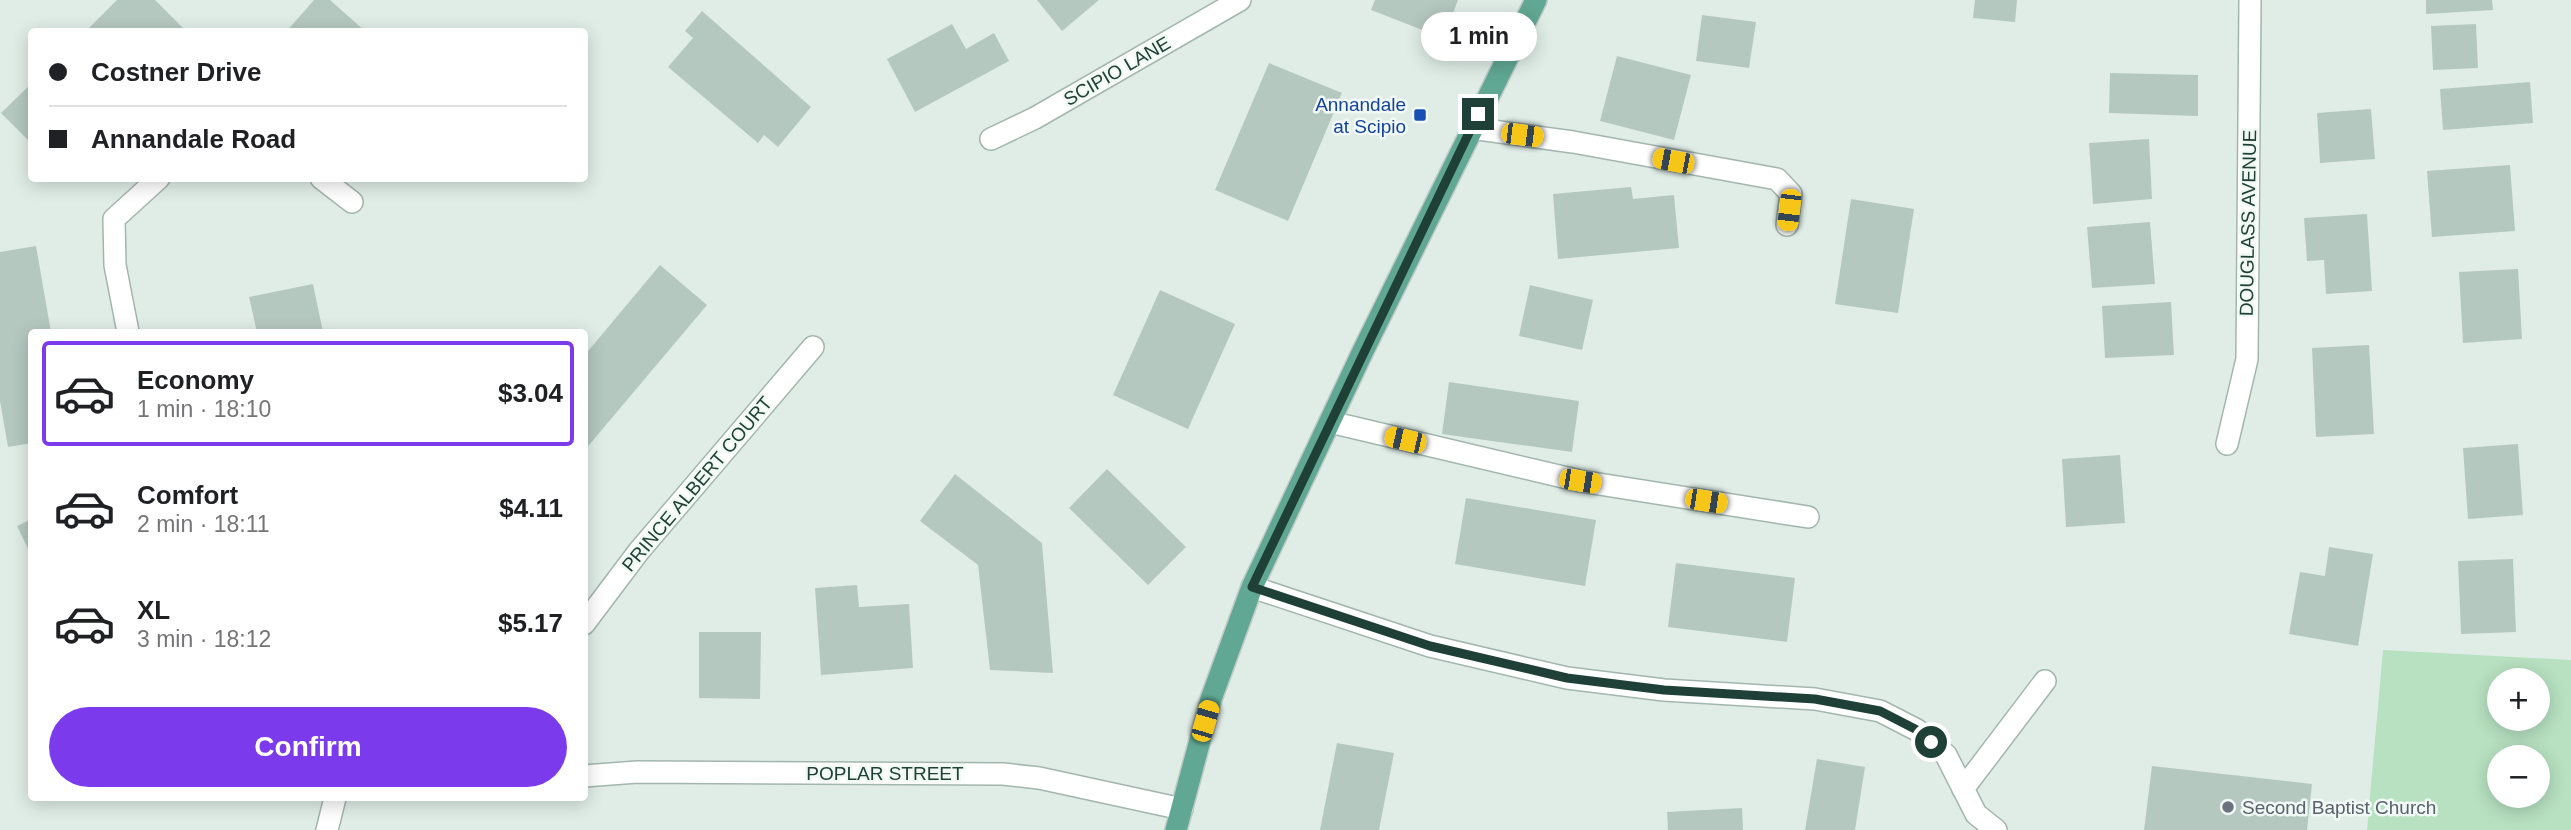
<!DOCTYPE html>
<meta charset="utf-8">
<style>
:root{--surface:#fff;--page:#f2f2f2;--text:#202124;--muted:#757577;--line:#e0e0e0;--accent:#7c3aed}
body{margin:0;font-family:Arial,sans-serif;background:var(--page);color:var(--text);height:100vh;display:flex;flex-direction:column;font-size:26px;white-space:nowrap}
*{box-sizing:border-box;margin:0}
p{font-size:23px;color:var(--muted)}
.icon{flex:none;width:38px;height:38px;fill:none;stroke:currentColor;stroke-width:2;stroke-linecap:round;stroke-linejoin:round}
.map{position:relative;flex:1;overflow:hidden}
.sheet{position:absolute;left:28px;top:329px;width:560px;height:472px;display:flex;flex-direction:column;background:var(--surface);border-radius:7px;box-shadow:0 4px 18px #0003}
.sheet>*{flex:none}
.hud{position:absolute;left:28px;top:28px;width:560px;height:154px;border-radius:7px;box-shadow:0 4px 18px #0003;display:grid;align-content:center;height:154px;padding:0 21px;background:var(--surface)}
.controls{position:absolute;left:2487px;top:668px;display:grid;gap:14px}
.controls a{display:grid;place-items:center;width:63px;height:63px;border-radius:50%;background:var(--surface);box-shadow:0 4px 18px #0003;font-size:35px}
.end{position:absolute;width:32px;height:32px;margin:-16px;border:9px solid #1f4036;background:#fff;box-shadow:0 0 0 4px #fff}
.from{border-radius:50%}
.bubble{position:absolute;height:49px;border-radius:24px;background:var(--surface);box-shadow:0 4px 18px #0003;font-size:23px;font-weight:800;line-height:49px;text-align:center}
.car{position:absolute;width:21px;height:42px;margin:-21px -10px;border-radius:9px;box-shadow:0 0 5px 2px #0007;background:linear-gradient(#f5c518 24%,#345 0 40%,#f5c518 0 76%,#345 0 86%,#f5c518 0)}
.hud b{display:flex;align-items:center;gap:24px;height:66px;font-size:26px}
.hud b+b{border-top:2px solid var(--line)}
.hud i{width:18px;height:18px;background:var(--text)}
ul{padding:12px 0 0;list-style:none}
li{display:flex;align-items:center;gap:21px;height:105px;margin:0 14px 10px;padding:0 7px;border:4px solid transparent;border-radius:7px}
li div{flex:1}
li b{display:block;font-size:26px}
li em{font-style:normal;font-weight:800}
li.selected{border-color:var(--accent)}
li>.icon{width:63px;height:63px;stroke-width:1.5}
.button{display:flex;gap:14px;margin-top:auto;padding:14px 21px}
.button a{flex:1;height:80px;border-radius:42px;background:var(--accent);color:#fff;font-size:28px;font-weight:800;line-height:80px;text-align:center}
.map>svg:first-child{display:block}
</style>
<div class="map">
<svg width="2571" height="830" viewBox="0 0 2571 830">
<rect width="100%" height="100%" fill="#e0ede7"/>
<path fill="#b7e1c1" fill-rule="evenodd" d="M2383,650L2571,660V830H2367ZM2499,681H2538V719H2499ZM2499,758H2538V796H2499Z"/>
<g fill="#b5c8c0">
<path d="M117,0H155L187,32H85Z"/>
<path d="M314,0H330L366,32H286Z"/>
<path d="M1037,0H1099L1062,31Z"/>
<path d="M1375,0H1458L1443,38L1371,10Z"/>
<path d="M1975,0H2017L2015,22L1973,18Z"/>
<path d="M2426,0H2492L2493,10L2426,14Z"/>
<path d="M702,11L811,107L778,147L764,135L758,143L668,67L693,38L685,31Z"/>
<path d="M1702,15L1756,22L1749,68L1696,61Z"/>
<path d="M952,24L966,49L994,33L1009,61L915,112L887,59Z"/>
<path d="M2476,24L2478,68L2433,70L2431,26Z"/>
<path d="M1617,56L1691,75L1674,140L1600,121Z"/>
<path d="M1269,63L1342,93L1288,221L1215,190Z"/>
<path d="M2110,73L2198,75V116L2109,113Z"/>
<path d="M2530,82L2533,123L2443,130L2440,89Z"/>
<path d="M32,83V144L1,113Z"/>
<path d="M2371,109L2375,159L2320,163L2317,113Z"/>
<path d="M2149,139L2152,199L2093,204L2089,143Z"/>
<path d="M2510,165L2515,231L2432,237L2427,171Z"/>
<path d="M1631,187L1633,199L1674,195L1679,248L1558,259L1553,194Z"/>
<path d="M1851,199L1914,209L1898,313L1835,304Z"/>
<path d="M2367,214L2372,291L2326,294L2324,260L2307,261L2304,218Z"/>
<path d="M2150,222L2155,284L2092,288L2087,227Z"/>
<path d="M36,246L51,332H32V443L8,447L0,401V252Z"/>
<path d="M660,265L707,305L584,451V356Z"/>
<path d="M2518,269L2522,339L2463,343L2459,272Z"/>
<path d="M313,284L323,332H257L249,297Z"/>
<path d="M1530,285L1593,300L1582,350L1519,336Z"/>
<path d="M1160,290L1235,324L1188,429L1113,395Z"/>
<path d="M2171,302L2174,355L2105,358L2102,306Z"/>
<path d="M2369,345L2374,434L2316,437L2312,348Z"/>
<path d="M1449,382L1579,401L1572,452L1442,434Z"/>
<path d="M2518,444L2523,515L2468,519L2463,448Z"/>
<path d="M2120,455L2125,523L2066,527L2062,459Z"/>
<path d="M1107,469L1186,547L1148,585L1069,508Z"/>
<path d="M955,474L1042,543L1053,673L990,670L978,565L920,521Z"/>
<path d="M1466,498L1596,520L1585,586L1455,564Z"/>
<path d="M32,519V557L17,526Z"/>
<path d="M2329,547L2373,554L2358,646L2289,634L2300,572L2325,576Z"/>
<path d="M2513,559L2516,632L2461,634L2458,561Z"/>
<path d="M1676,563L1795,578L1787,642L1668,627Z"/>
<path d="M857,585L859,607L909,604L913,668L821,675L815,588Z"/>
<path d="M699,632H761L760,699L699,698Z"/>
<path d="M1337,743L1394,753L1379,830H1320Z"/>
<path d="M1817,759L1865,767L1855,830H1805Z"/>
<path d="M2152,766L2312,784L2307,830H2144Z"/>
<path d="M1742,808L1743,830H1668L1667,812Z"/>
</g>
<g fill="none" stroke-linecap="round" stroke-linejoin="round">
<defs>
<g id="minor">
<path d="M1471,128L1573,142L1777,179L1791,194L1787,225"/>
<path d="M991,139L1035,118L1240,0"/>
<path d="M321,178L352,202"/>
<path d="M128,332L115,265L114,219L159,178"/>
<path d="M1330,422L1580,481L1808,517"/>
<path d="M2227,444L2247,359L2250,0"/>
<path d="M1252,587L1430,646L1567,678L1664,690L1815,699L1880,711L1917,730L1946,755L1976,814L1996,830"/>
<path d="M584,624L639,551L813,347"/>
<path d="M584,776L637,772L1003,774L1039,778L1182,809"/>
<path d="M1963,789L2045,681"/>
<path d="M327,830L335,798"/>
</g>
<path id="major" d="M1176,830L1211,699L1252,587L1363,351L1536,0"/>
</defs>
<use href="#minor" stroke="#a2b6ae" stroke-width="24"/>
<use href="#major" stroke="#c0cac7" stroke-width="24"/>
<use href="#minor" stroke="#fff" stroke-width="21"/>
<use href="#major" stroke="#60a893" stroke-width="21"/>
</g>
<g fill="none" stroke-linecap="round" stroke-linejoin="round">
<path stroke="#1f4036" stroke-width="9" d="M1478,114L1252,587L1430,646L1567,678L1664,690L1815,699L1880,711L1917,730L1931,742"/>
</g>
<rect fill="#1a4fb4" stroke="#f1f9f5" stroke-width="2.5" x="1413" y="108" width="14" height="14" rx="3.5"/>
<circle fill="#6b7280" stroke="#f1f9f5" stroke-width="2.5" cx="2228" cy="807" r="7"/>
<g text-anchor="middle" dominant-baseline="central" stroke-width="5" stroke-linejoin="round" paint-order="stroke">
<g font-size="19" fill="#1f4036" stroke="#f1f9f5">
<text transform="translate(1117 71) rotate(-30)">SCIPIO LANE</text>
<text transform="translate(2248 223) rotate(-89)">DOUGLASS AVENUE</text>
<text transform="translate(697 484) rotate(-50)">PRINCE ALBERT COURT</text>
<text x="885" y="773">POPLAR STREET</text>
</g>
<g font-size="19" fill="#164399" stroke="#f1f9f5" text-anchor="end">
<text x="1406" y="104">Annandale<tspan x="1406" dy="22">at Scipio</tspan></text>
</g>
<g font-size="19" fill="#5b616d" stroke="#f1f9f5" text-anchor="start">
<text x="2242" y="807">Second Baptist Church</text>
</g>
</g>
</svg>
<div class="controls">
<a>+</a>
<a>−</a>
</div>
<i class="end from" style="left:1931px;top:742px"></i>
<i class="end" style="left:1478px;top:114px"></i>
<div class="bubble" style="left:1421px;top:12px;width:116px">1 min</div>
<i class="car" style="left:1522px;top:135px;rotate:97deg"></i>
<i class="car" style="left:1673px;top:161px;rotate:281deg"></i>
<i class="car" style="left:1789px;top:210px;rotate:187deg"></i>
<i class="car" style="left:1405px;top:440px;rotate:283deg"></i>
<i class="car" style="left:1580px;top:481px;rotate:99deg"></i>
<i class="car" style="left:1706px;top:501px;rotate:99deg"></i>
<i class="car" style="left:1205px;top:721px;rotate:16deg"></i>
<div class="hud">
<b><i class="from"></i>Costner Drive</b>
<b><i></i>Annandale Road</b>
</div>
<section class="sheet">
<ul>
<li class="selected"><svg class="icon" aria-label="car" viewBox="0 0 24 24"><path d="M5 17H2v-5l4-1 3-4h7l3 4 3 1v5h-3M9 17h6M6 11h13"/><circle cx="7" cy="17" r="2"/><circle cx="17" cy="17" r="2"/></svg><div><b>Economy</b><p>1 min · 18:10</p></div><em>$3.04</em></li>
<li><svg class="icon" aria-label="car" viewBox="0 0 24 24"><path d="M5 17H2v-5l4-1 3-4h7l3 4 3 1v5h-3M9 17h6M6 11h13"/><circle cx="7" cy="17" r="2"/><circle cx="17" cy="17" r="2"/></svg><div><b>Comfort</b><p>2 min · 18:11</p></div><em>$4.11</em></li>
<li><svg class="icon" aria-label="car" viewBox="0 0 24 24"><path d="M5 17H2v-5l4-1 3-4h7l3 4 3 1v5h-3M9 17h6M6 11h13"/><circle cx="7" cy="17" r="2"/><circle cx="17" cy="17" r="2"/></svg><div><b>XL</b><p>3 min · 18:12</p></div><em>$5.17</em></li>
</ul>
<div class="button"><a>Confirm</a></div>
</section>
</div>
